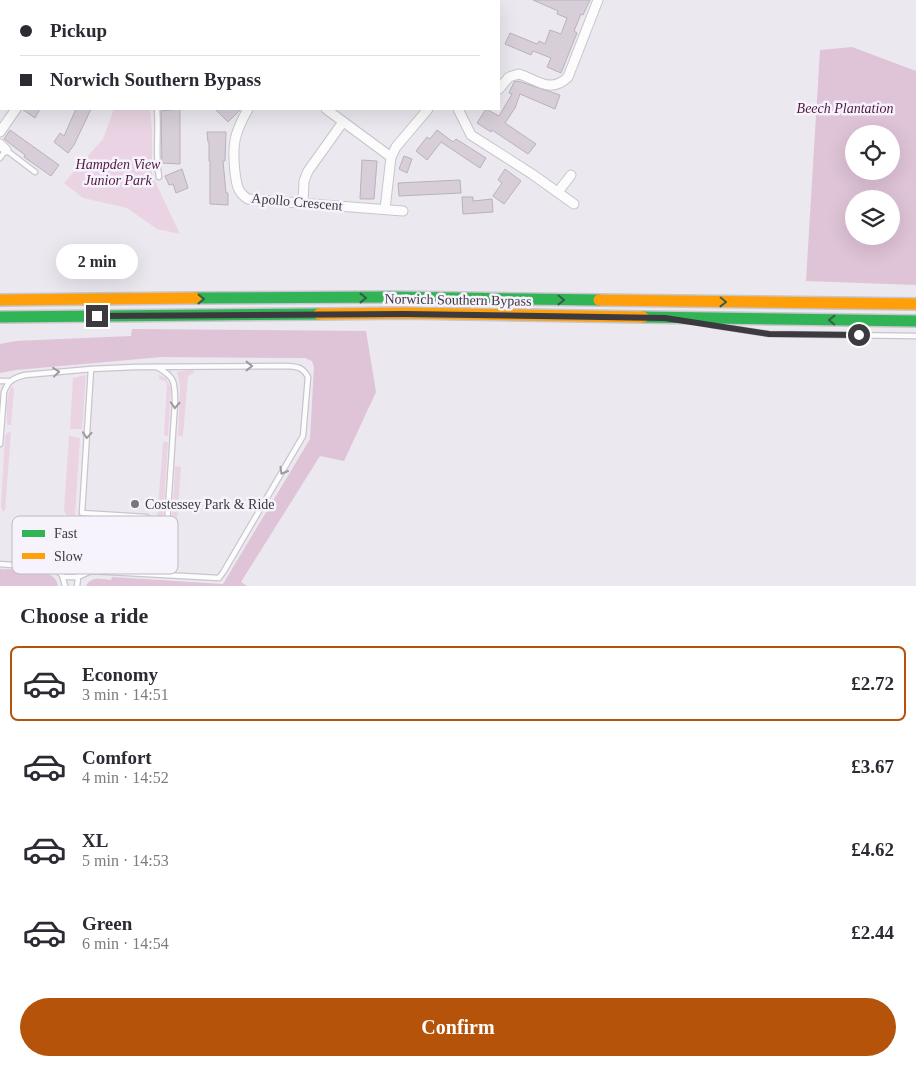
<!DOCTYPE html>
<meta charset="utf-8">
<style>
:root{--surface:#fff;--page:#f7f7f7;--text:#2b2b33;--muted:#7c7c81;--line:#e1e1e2;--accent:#b45309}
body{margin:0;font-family:"Times New Roman",serif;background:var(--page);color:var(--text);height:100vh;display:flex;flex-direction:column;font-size:19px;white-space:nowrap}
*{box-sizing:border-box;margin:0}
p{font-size:16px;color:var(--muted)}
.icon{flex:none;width:28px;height:28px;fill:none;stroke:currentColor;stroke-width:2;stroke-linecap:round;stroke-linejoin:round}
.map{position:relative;height:586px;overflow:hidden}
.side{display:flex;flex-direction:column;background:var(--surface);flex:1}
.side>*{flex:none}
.guide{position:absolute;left:0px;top:0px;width:500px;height:110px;box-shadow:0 5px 20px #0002;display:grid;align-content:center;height:110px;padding:0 20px;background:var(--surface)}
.fabs{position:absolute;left:845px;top:125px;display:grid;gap:10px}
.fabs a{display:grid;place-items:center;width:55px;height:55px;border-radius:50%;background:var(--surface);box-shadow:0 5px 20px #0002;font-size:25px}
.end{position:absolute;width:22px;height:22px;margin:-11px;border:6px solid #3c393f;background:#fff;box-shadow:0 0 0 2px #fff}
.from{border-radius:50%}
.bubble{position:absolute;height:35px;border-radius:18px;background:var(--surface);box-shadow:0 5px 20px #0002;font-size:16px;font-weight:700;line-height:35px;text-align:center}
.guide b{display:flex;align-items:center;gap:18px;height:48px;font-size:19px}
.guide b+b{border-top:1px solid var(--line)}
.guide i{width:12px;height:12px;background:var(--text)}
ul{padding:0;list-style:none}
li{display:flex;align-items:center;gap:15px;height:75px;margin:0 10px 8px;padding:0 10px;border:2px solid transparent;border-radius:8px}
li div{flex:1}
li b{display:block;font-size:19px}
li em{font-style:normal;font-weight:700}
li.selected{border-color:var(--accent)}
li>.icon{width:45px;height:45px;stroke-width:1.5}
h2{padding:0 20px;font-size:22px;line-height:60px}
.cta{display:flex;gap:10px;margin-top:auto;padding:10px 20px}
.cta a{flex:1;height:58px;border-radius:30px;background:var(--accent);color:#fff;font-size:20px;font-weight:700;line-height:58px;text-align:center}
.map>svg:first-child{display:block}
</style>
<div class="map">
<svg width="916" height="586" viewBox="0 0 916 586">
<rect width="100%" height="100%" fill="#ece8f0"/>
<g fill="#ead4e3">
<path d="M114,109H150L152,130V175L180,234L157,229L127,208L83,198L64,183L103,139Z"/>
<path d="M189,370H194V373L188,376L183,436H180L178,435L180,385L177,372Z"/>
<path d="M86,375L82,429H70L73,378Z"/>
<path d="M159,375L166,378L171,389L168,436L164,435L167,382L159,379Z"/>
<path d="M12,386L14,389L11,425H7C7,412 5,397 12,386Z"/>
<path d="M11,432L5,511H3L1,507L5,436L7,433Z"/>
<path d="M69,436L80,438L75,516L66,515L64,510Z"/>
<path d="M163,442H168L163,521L160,522L157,520Z"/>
<path d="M175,466L181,467L177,522L175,524L172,522Z"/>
</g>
<g fill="#dfc3d6" fill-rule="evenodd">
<path d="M852,47L916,71V285L806,281L820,50ZM854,134H891V171H854ZM854,199H891V236H854Z"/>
<path d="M132,329L366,331L376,392L344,461L320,456L241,582L247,586H86C91,576 101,579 111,580L112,577L223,584L310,439L314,367L312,361L305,358L162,357L16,370L0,373V344L16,341L131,336Z"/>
<path d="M0,569C16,570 56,566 58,586H0Z"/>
</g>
<g fill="#d7ced9" stroke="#b7b3ba">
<path d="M533,0H590L583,15L581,14L574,31L577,33L561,73L547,67L551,58L533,51L531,55L505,44L510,33L537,44L539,41L545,44L550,30L561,34L567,18L557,14L558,11Z"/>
<path d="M518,81L560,95L555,109L520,94L515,108L505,123L536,144L528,154L492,130L491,132L477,123L486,109L499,116L512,94L509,93L514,82Z"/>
<path d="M22,109H40L35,118Z"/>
<path d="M76,109H91L74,145L68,153L54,142L60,133L64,136Z"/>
<path d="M180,109V164L162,163L161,111Z"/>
<path d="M215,109H241L228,122Z"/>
<path d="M10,130L59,165L51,176L24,157L25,155L4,139Z"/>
<path d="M437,130L453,142L456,139L486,158L480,168L441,142L427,160L416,151L427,137L430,139Z"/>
<path d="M207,132H226L225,161H223L226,193H228V205L210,204V161H209V142H208Z"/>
<path d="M404,156L412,159L407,173L399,169Z"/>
<path d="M362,160L377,161L374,199H360Z"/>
<path d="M182,169L188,188L176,193L173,184L169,185L165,176Z"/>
<path d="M505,169L521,181L504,204L493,196L502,183L498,180Z"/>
<path d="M460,180L461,193L399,196L398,183Z"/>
<path d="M462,197H473V201L492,199L493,212L463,214Z"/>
</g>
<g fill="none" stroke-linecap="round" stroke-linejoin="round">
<defs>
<g id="lane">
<path d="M157,109C159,132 155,155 159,177"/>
<path d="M0,158L6,150L35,172"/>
<path d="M711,325L769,334L916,336"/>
<path d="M91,369L82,513L146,517"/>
<path d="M0,381H9"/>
<path d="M0,444L4,392C8,381 13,378 25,375L91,369L135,367L286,366C297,367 302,366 308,377L303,436L224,571L219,578L91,571L78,577H63"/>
<path d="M0,564L55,569L62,575L65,586"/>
<path d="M77,586C79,575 77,561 81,551C94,520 155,565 167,525L175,402C175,382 175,377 157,367"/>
</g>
<g id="street">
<path d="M27,0L28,1"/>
<path d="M333,0L334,1"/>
<path d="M204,1L205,0"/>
<path d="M388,1L389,0"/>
<path d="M484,1L485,0"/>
<path d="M499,89L509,77L519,74C537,80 551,94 568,77L598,0"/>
<path d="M248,109C234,134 232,144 235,173C237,185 237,192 248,199L403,211"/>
<path d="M326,109L391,157"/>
<path d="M458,109L471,135L532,174L574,204"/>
<path d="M0,132L16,109"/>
<path d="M0,144L6,150"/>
<path d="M558,192L571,175"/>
<path d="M303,203L304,181L308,171L343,122"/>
<path d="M385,209L391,157L396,147L428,109"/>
</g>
<g id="fast">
<path d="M196,298L389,297L599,300"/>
<path d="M0,317L319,314"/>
<path d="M643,317L916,321"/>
</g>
<g id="slow">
<path d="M0,300L196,298"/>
<path d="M599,300L916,304"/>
<path d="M319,314L405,313L643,317"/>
</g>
</defs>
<use href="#lane" stroke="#c8c5cc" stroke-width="7"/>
<use href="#street" stroke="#c8c5cc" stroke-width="11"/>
<use href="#fast" stroke="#c8c5cc" stroke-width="14"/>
<use href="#slow" stroke="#c8c5cc" stroke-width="14"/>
<use href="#lane" stroke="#fcfcfd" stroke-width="4.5"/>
<use href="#street" stroke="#fcfcfd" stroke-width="9"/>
<use href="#fast" stroke="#30b455" stroke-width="11"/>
<use href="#slow" stroke="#ff9f0a" stroke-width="11"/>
</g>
<defs><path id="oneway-chevron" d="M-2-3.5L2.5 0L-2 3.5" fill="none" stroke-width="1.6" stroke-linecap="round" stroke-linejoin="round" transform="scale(1.25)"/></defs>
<g stroke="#385e46">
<use href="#oneway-chevron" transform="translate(363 298)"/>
<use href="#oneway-chevron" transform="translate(201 299)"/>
<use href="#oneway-chevron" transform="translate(561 300) rotate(1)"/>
<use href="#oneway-chevron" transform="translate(723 302) rotate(1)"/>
<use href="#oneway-chevron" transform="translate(832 320) rotate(-179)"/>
</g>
<g stroke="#9c9a9e">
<use href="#oneway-chevron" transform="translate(249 366)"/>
<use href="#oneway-chevron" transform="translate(56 372) rotate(-6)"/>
<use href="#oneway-chevron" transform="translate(175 405) rotate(93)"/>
<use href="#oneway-chevron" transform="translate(87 435) rotate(94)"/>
<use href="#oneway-chevron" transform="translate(283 471) rotate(120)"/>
</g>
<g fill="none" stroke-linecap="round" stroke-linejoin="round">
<path stroke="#3c393f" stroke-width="6" d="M97,316L405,314L665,318L769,334L859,335"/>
</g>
<circle fill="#7a767d" stroke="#f7f3fd" stroke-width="2" cx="135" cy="504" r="5"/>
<g text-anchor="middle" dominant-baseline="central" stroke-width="5" stroke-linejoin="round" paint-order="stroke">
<g font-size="14" font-style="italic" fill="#51183f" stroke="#f7f3fd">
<text x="845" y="108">Beech Plantation</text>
<text x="118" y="164">Hampden View<tspan x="118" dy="16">Junior Park</tspan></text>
</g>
<g font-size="14" fill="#3c393f" stroke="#f7f3fd">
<text transform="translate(297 202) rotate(5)">Apollo Crescent</text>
<text transform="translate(458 300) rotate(1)">Norwich Southern Bypass</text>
</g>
<g font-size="14" fill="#3c393f" stroke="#f7f3fd" text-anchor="start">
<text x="145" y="504">Costessey Park &amp; Ride</text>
</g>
</g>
<rect x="12" y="516" width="166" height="58" rx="8" fill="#f7f3fd" stroke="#bfbbc4" stroke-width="1"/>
<rect x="22" y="530" width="23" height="7" fill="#30b455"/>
<rect x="22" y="553" width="23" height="6" fill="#ff9f0a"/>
<g font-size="14" fill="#3c393f">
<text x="54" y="538">Fast</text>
<text x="54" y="561">Slow</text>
</g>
</svg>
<div class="fabs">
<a><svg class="icon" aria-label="locate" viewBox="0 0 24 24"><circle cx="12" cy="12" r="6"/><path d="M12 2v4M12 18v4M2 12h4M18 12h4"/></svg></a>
<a><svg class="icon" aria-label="layers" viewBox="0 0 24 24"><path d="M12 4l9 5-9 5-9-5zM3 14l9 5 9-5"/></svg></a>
</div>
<i class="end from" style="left:859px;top:335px"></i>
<i class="end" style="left:97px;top:316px"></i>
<div class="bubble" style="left:56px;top:244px;width:82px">2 min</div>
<div class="guide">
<b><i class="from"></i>Pickup</b>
<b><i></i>Norwich Southern Bypass</b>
</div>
</div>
<section class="side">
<h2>Choose a ride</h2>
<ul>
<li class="selected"><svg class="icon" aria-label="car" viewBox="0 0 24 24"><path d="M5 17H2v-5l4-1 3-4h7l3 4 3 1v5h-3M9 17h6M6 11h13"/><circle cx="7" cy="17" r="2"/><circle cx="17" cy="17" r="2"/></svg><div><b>Economy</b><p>3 min · 14:51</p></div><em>£2.72</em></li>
<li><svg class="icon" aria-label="car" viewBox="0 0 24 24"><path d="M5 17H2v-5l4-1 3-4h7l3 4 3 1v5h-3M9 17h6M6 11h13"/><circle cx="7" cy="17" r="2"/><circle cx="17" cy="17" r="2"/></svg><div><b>Comfort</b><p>4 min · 14:52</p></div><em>£3.67</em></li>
<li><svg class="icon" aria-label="car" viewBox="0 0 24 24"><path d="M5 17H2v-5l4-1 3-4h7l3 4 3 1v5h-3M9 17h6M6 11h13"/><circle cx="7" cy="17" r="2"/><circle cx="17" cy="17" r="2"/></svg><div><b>XL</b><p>5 min · 14:53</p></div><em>£4.62</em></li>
<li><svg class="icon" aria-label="car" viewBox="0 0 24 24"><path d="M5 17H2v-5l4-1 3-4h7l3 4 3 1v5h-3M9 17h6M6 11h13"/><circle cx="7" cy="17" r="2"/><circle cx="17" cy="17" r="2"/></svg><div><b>Green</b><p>6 min · 14:54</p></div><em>£2.44</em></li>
</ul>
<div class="cta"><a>Confirm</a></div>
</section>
